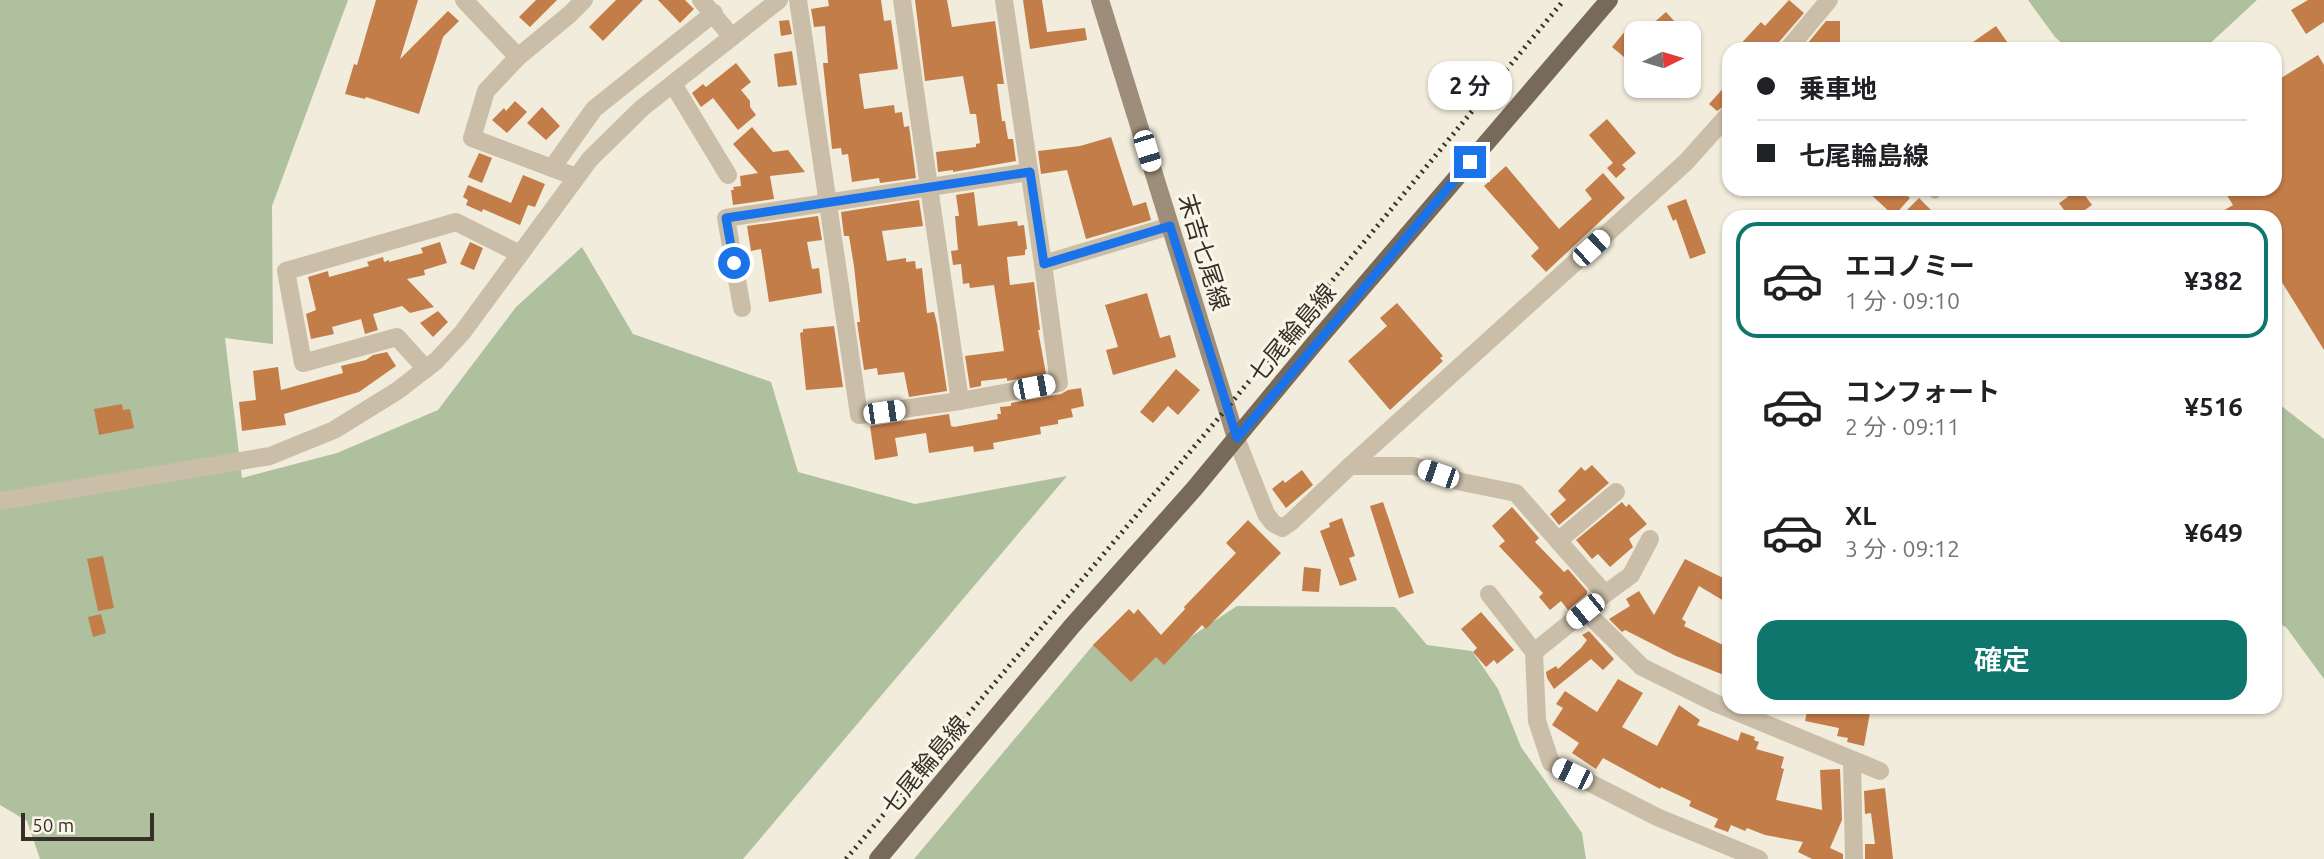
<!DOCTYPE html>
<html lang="ja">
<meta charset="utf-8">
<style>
:root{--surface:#fff;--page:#f2f2f2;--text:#202124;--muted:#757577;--line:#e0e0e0;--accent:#0f766e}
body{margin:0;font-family:Ubuntu,"Noto Sans JP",sans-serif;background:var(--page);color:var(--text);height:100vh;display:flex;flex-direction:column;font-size:26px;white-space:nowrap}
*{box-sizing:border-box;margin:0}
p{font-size:23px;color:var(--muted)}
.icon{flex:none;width:38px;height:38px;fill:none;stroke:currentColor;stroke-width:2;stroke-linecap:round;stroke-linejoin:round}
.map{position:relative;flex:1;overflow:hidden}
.side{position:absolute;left:1722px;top:210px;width:560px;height:504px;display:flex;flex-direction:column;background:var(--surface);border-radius:21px;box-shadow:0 2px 5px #0004}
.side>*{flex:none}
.hud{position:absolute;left:1722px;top:42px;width:560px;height:154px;border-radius:21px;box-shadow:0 2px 5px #0004;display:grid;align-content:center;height:154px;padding:0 35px;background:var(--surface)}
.needle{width:46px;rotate:85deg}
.tools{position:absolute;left:1624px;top:21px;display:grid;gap:14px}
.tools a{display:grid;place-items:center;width:77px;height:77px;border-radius:14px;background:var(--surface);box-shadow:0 2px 5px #0004;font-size:35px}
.scale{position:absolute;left:21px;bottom:18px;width:133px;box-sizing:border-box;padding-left:7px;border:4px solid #373028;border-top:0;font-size:19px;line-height:24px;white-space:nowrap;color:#373028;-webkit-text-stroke:5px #f9f5e9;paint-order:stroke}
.end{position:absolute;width:32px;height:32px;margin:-16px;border:9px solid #1a73e8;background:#fff;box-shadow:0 0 0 4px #fff}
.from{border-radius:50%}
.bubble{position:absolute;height:49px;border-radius:21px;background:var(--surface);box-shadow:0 2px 5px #0004;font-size:23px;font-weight:600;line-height:49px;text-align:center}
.car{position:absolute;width:21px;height:42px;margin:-21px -10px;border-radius:9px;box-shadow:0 0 5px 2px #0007;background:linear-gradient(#fff 24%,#345 0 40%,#fff 0 76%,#345 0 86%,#fff 0)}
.hud b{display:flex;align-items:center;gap:24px;height:66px;font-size:26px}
.hud b+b{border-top:2px solid var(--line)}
.hud i{width:18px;height:18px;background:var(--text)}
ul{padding:12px 0 0;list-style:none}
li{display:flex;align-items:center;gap:21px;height:116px;margin:0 14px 10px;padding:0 21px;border:4px solid transparent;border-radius:21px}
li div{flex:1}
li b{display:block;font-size:26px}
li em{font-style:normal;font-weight:600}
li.on{border-color:var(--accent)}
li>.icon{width:63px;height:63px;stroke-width:1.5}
.primary-button{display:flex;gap:14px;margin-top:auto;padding:14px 35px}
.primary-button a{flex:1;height:80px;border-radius:21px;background:var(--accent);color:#fff;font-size:28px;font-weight:600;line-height:80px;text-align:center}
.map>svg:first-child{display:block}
</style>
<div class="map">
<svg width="2324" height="859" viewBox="0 0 2324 859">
<rect width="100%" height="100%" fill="#f2ecdc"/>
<g fill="#aec09d">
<path d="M0,0H348L272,206L273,344L225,338L242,478L337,453L438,410L516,307L582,247L633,334L771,382L798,472L915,504L1067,476L743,859H40L27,821L0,805Z"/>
<path d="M2028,0H2257L2204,49H2068L2055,37Z"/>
<path d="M2275,401L2324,439V679L2286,627L2275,622Z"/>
<path d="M1237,606L1395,607L1427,645L1472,651L1498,689L1521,747L1582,833L1586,859H914L1094,644L1110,635L1168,652Z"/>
</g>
<g fill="#c37d49">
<path d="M376,0H418L400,59L448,11L459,21L443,37L419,114L366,97L365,99L345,94L354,64L357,65Z"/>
<path d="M536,0H557L530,27L519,17Z"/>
<path d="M616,0H643L603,41L589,27Z"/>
<path d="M658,0H685L694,9L680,23Z"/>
<path d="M828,0H881L884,21L891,20L898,69L859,74L864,109L894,105L895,113L902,112L904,127L909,126L916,178L880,183L879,178L852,182L848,154L842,155L841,148L832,149L823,63H828L825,26L814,27L811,9L829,6Z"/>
<path d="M915,0H947L952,27L995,21L1004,84H997L1002,121H1005L1008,139H1013L1016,161L953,172V170L938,172L936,152L976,147V144L980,143L976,114H970L963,76L925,81Z"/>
<path d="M1023,0H1042L1047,32L1085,28L1087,40L1030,49Z"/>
<path d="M1789,0L1804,13L1779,42L1777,49H1771L1766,44L1762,49H1736L1761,22L1765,26Z"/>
<path d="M2308,0H2324V22L2306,34L2291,10Z"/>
<path d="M1666,12L1685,33H1642Z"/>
<path d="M789,20L792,34L781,36L779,21Z"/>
<path d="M1826,21H1840V49H1803Z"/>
<path d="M1631,24L1642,33H1636V41L1624,57L1612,47Z"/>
<path d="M1996,26L2012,49H1963Z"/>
<path d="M792,51L797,85L778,87L774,54Z"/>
<path d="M2318,55L2324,65V350L2275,271V217H2213L2233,205L2223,189H2275V82Z"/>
<path d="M736,63L751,82L741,90L750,101V107L756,115L738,130L713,98L701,107L692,93L703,84L706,87Z"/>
<path d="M1729,82V103L1717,111L1709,104Z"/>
<path d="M515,101L527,112L507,133L492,120L504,108L506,111Z"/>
<path d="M542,107L560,126L546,140L527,123Z"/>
<path d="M1607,119L1636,153L1622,165L1626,169L1616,178L1607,168L1613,163L1589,135Z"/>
<path d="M752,127L773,152L788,150L805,172L770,176L774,199L733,205L731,190H734L733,187L741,186L740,176L758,173L733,144Z"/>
<path d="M1111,137L1133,206L1146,202L1151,220L1086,239L1067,170L1041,174L1038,151L1080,146Z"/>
<path d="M479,153L492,158L482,183L468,177Z"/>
<path d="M1506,166L1559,229L1592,199L1585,190L1603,173L1625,198L1546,272L1531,256L1539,248L1484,186Z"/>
<path d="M523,175L545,184L535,207L528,205L520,225L483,209L482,212L466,205L468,200L463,197L468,185L511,203Z"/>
<path d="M1865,189H1900L1910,198L1894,216Z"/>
<path d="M2063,189H2080L2092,205L2075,217H2069L2059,203L2068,197Z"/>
<path d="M974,192L978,226L1017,221L1018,226L1024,225L1027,249L1025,250V255L1007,257L1010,285L1034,282L1040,330H1038L1046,374L1007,381V378L981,381V386L970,388L965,356L1004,351L994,285L970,288L969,283L963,284L961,264L953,265L951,251L958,250L955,216H959L956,195Z"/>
<path d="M1919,198L1938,217H1914L1907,210Z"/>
<path d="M1686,199L1706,253L1690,259L1676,219L1673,221L1667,206Z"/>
<path d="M919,200L923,226L882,231L887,261L906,258V262L915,261L916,269L922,268L927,313L934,312L937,324L947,391L909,397L904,372L878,375L877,368L864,370L857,322H860L854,266L849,236H844L841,212Z"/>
<path d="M818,216L822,240L807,242L812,269L819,268L822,293L769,302L761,249L751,251L747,226Z"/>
<path d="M440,242L447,263L424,270L425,275L407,279L434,307L410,313L402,306L373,314L378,330L365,334L361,319L332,327L334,334L311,339L306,314L316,310L308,277L328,271L329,277L369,266L367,262L383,257L384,262L389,260V262L423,253L421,248Z"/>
<path d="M470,242L483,248L474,270L460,264Z"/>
<path d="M1147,293L1160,338L1170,335L1176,357L1113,375L1106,350L1118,347L1105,305Z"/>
<path d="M1397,303L1443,356L1440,358L1443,361L1390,410L1348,361L1387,326L1380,318Z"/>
<path d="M438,311L448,322L433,337L420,323Z"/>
<path d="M834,326L843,387L806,390L800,333L803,332V329Z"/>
<path d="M387,352L396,366L359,392L284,414L286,425L242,431L239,402L256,400L253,371L278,367L281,390L343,373L341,366L366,360L373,355Z"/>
<path d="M1176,369L1200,390L1178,415L1168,406L1153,423L1140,412Z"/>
<path d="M1081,388L1084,406L1071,409L1073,417L1058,420V424L1040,427L1041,434L993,443L994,449L974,452L973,446L929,453L926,433L895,438L898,456L875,460L870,426L949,414L951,426L954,427L998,419L997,414H1001L1000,407L1011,406V403L1061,394L1068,390Z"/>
<path d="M122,404L123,410L130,409L134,428L99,435L94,409Z"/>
<path d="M1592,465L1609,483L1559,525L1550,514L1566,500L1558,491L1581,467L1585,471Z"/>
<path d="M1302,470L1313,485L1286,508L1272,489L1283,480L1285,483Z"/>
<path d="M1383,502L1414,593L1399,598L1370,506Z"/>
<path d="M1622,502L1626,507L1629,504L1647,524L1629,539L1633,547L1610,567L1598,554L1592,559L1576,540Z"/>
<path d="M1512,507L1539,538L1535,542L1564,572L1568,569L1587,591V594L1568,610L1561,601L1550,610L1539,597L1543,593L1499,546L1505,541L1492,526Z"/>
<path d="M1342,518L1355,556L1349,558L1357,580L1340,586L1320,531L1330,527L1329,523Z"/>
<path d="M1248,520L1281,553L1206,629L1202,625L1164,665L1156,657L1131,682L1093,645L1129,609L1134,614L1138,609L1161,635L1185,609L1184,607L1236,553L1226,543Z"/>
<path d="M103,556L114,608L98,611L87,559Z"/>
<path d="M1685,559L1729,581V604L1699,586L1682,619L1686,622L1684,626L1729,648V677L1676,656L1625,630L1622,632L1609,619L1630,606L1626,599L1639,591L1654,615Z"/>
<path d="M1304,567L1321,569L1319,592L1302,591Z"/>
<path d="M1481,612L1514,650L1497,664L1494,660L1486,667L1473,652L1477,648L1461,629Z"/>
<path d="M101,614L106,633L93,637L88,617Z"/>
<path d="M1589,631L1614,659L1603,670L1591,659L1554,689L1547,678L1546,672L1556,666L1558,669L1581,648L1587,640L1582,635Z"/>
<path d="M1618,679L1643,693L1622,727L1657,746L1679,705L1700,720L1697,725L1738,741L1741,732L1755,737L1754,740L1759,742L1756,749L1784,757L1781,768L1784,769L1776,800L1822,810L1820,770L1840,769L1842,820L1830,848L1843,854V859H1812L1798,852L1803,842L1765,835L1747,828L1745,831L1731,825L1728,832L1714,827L1718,819L1689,806L1691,801L1661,787L1660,789L1603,758L1596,769L1572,753L1579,743L1552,725L1563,708L1556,704L1565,691L1597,712Z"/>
<path d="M1808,707H1871L1864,746L1847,742L1848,738L1837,736L1839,728L1805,721Z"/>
<path d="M1885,788L1893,859H1865V844H1875L1871,813L1865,814L1864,791Z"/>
</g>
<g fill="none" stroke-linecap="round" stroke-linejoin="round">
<path stroke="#cabea8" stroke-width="10" d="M1930,189L1935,194"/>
<g stroke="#cabea8" stroke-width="18">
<path d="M464,0L518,57"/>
<path d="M701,0L732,37"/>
<path d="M798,0L859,415L960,401L1059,383L1043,264L1004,0"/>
<path d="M902,0L960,401"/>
<path d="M1788,49L1829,0"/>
<path d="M673,84L728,175"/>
<path d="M552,168L594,109L714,13"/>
<path d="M576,177L472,138L486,91L518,57L570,14L584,0"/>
<path d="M1043,264L1170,226"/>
<path d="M742,308L726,218L1029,172"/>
<path d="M426,369L397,337L303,363L286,271L456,222L520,254"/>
<path d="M1236,438L1266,514L1273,523L1282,528L1291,522L1350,466L1686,162L1729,114"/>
<path d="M1350,466H1414L1462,482L1516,493L1605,594L1585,611L1642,667L1715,703L1880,771"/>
<path d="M1558,541L1616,492"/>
<path d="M1489,594L1534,652L1537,721L1551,763L1657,817L1759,859"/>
<path d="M1605,594L1631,575L1650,539"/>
<path d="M1534,652L1585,611"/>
<path d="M1852,760L1854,859"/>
</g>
<path stroke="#cabea8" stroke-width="18" d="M0,501L270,456L334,430L397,391L436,361L462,333L590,159L642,108L779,0"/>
<path stroke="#9d8d7a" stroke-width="18" d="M1100,0L1236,438"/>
<path stroke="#786a5a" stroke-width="18" d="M878,859L1072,626L1194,489L1314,344L1609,0"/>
<path stroke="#373028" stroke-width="5" stroke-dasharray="2 5" stroke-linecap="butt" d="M846,859L1227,408L1564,0"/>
</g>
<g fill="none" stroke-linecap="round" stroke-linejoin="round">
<path stroke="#1a73e8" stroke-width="9" d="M734,263L726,218L1030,172L1044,264L1170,226L1237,438L1470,162"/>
</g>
<g text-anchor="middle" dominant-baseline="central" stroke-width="6" stroke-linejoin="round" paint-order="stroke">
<g font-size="24" fill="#373028" stroke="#f9f5e9">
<text transform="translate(1204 252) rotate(73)">末吉七尾線</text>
<text transform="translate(1292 333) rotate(-50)">七尾輪島線</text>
<text transform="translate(925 765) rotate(-50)">七尾輪島線</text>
</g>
</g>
</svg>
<div class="tools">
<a><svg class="needle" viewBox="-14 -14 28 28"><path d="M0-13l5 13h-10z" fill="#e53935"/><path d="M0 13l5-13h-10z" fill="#757577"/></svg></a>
</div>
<div class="scale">50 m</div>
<i class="end from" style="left:734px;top:263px"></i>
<i class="end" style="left:1470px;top:162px"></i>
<div class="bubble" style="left:1428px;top:61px;width:84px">2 分</div>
<i class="car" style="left:1147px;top:151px;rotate:163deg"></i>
<i class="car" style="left:1591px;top:248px;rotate:47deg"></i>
<i class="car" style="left:1034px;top:387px;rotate:79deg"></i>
<i class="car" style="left:884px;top:412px;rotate:82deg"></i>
<i class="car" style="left:1438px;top:474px;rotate:289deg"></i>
<i class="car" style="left:1585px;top:611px;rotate:231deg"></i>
<i class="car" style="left:1572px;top:774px;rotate:296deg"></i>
<div class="hud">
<b><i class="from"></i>乗車地</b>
<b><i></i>七尾輪島線</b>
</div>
<section class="side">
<ul>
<li class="on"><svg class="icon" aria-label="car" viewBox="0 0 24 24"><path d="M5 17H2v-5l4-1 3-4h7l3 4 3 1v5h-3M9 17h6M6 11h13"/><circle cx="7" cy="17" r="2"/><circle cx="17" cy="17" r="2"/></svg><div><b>エコノミー</b><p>1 分 · 09:10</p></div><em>¥382</em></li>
<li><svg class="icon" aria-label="car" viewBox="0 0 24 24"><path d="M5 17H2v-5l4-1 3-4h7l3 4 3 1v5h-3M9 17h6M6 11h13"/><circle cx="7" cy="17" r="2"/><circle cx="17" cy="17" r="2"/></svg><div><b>コンフォート</b><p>2 分 · 09:11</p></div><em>¥516</em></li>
<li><svg class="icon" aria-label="car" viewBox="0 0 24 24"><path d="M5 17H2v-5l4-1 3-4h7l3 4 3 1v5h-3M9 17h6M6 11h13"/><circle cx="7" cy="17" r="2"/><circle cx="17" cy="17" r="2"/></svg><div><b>XL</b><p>3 分 · 09:12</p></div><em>¥649</em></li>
</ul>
<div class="primary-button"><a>確定</a></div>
</section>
</div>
